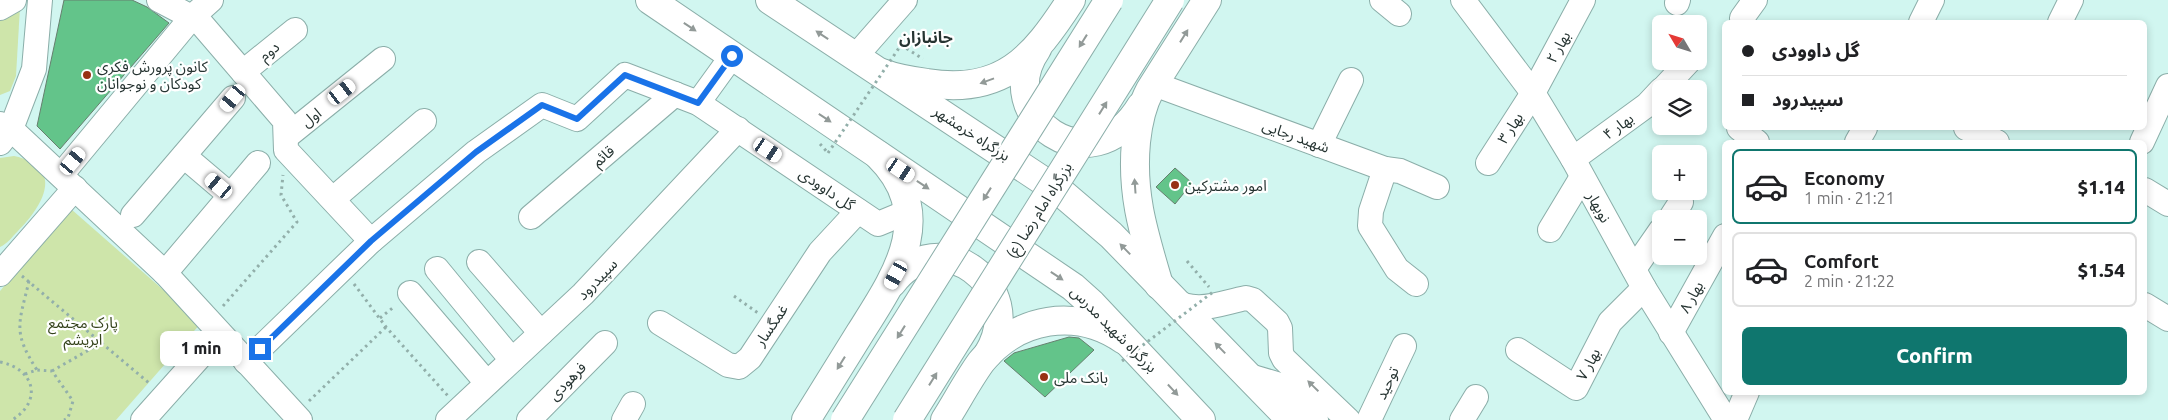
<!DOCTYPE html>
<meta charset="utf-8">
<style>
:root{--surface:#fff;--page:#f6f6f6;--text:#202124;--muted:#757577;--line:#e0e0e0;--accent:#0f766e}
body{margin:0;font-family:Ubuntu,"Noto Sans Arabic",sans-serif;background:var(--page);color:var(--text);height:100vh;display:flex;flex-direction:column;font-size:19px;white-space:nowrap}
*{box-sizing:border-box;margin:0}
p{font-size:16px;color:var(--muted)}
.icon{flex:none;width:28px;height:28px;fill:none;stroke:currentColor;stroke-width:2;stroke-linecap:round;stroke-linejoin:round}
.map{position:relative;flex:1;overflow:hidden}
.sheet{position:absolute;left:1722px;top:140px;width:425px;height:255px;display:flex;flex-direction:column;background:var(--surface);border-radius:8px;box-shadow:0 2px 8px #0003}
.sheet>*{flex:none}
.hud{position:absolute;left:1722px;top:20px;width:425px;height:110px;border-radius:8px;box-shadow:0 2px 8px #0003;display:grid;align-content:center;height:110px;padding:0 20px;background:var(--surface)}
.needle{width:32px;rotate:308deg}
.tools{position:absolute;left:1652px;top:15px;display:grid;gap:10px}
.tools a{display:grid;place-items:center;width:55px;height:55px;border-radius:8px;background:var(--surface);box-shadow:0 2px 8px #0003;font-size:25px}
.end{position:absolute;width:22px;height:22px;margin:-11px;border:6px solid #1a73e8;background:#fff;box-shadow:0 0 0 2px #fff}
.from{border-radius:50%}
.bubble{position:absolute;height:35px;border-radius:8px;background:var(--surface);box-shadow:0 2px 8px #0003;font-size:16px;font-weight:800;line-height:35px;text-align:center}
.car{position:absolute;width:15px;height:30px;margin:-15px -8px;border-radius:6px;box-shadow:0 0 4px 1px #0007;background:linear-gradient(#fff 24%,#345 0 40%,#fff 0 76%,#345 0 86%,#fff 0)}
.hud b{display:flex;align-items:center;gap:18px;height:48px;font-size:19px}
.hud b+b{border-top:1px solid var(--line)}
.hud i{width:12px;height:12px;background:var(--text)}
ul{padding:9px 0 0;list-style:none}
li{display:flex;align-items:center;gap:15px;height:75px;margin:0 10px 8px;padding:0 10px;border:2px solid var(--line);border-radius:8px}
li div{flex:1}
li b{display:block;font-size:19px}
li em{font-style:normal;font-weight:800}
li.current{border-color:var(--accent)}
li>.icon{width:45px;height:45px;stroke-width:1.5}
.primary-button{display:flex;gap:10px;margin-top:auto;padding:10px 20px}
.primary-button a{flex:1;height:58px;border-radius:8px;background:var(--accent);color:#fff;font-size:20px;font-weight:800;line-height:58px;text-align:center}
.map>svg:first-child{display:block}
</style>
<div class="map">
<svg width="2168" height="420" viewBox="0 0 2168 420">
<rect width="100%" height="100%" fill="#d1f6f0"/>
<g fill="#cee5aa">
<path d="M20,7L16,76L10,91L0,95V17Z"/>
<path d="M14,156C66,167 43,206 18,231C12,237 7,244 0,247V158Z"/>
<path d="M71,209L201,323L116,420H0V291Z"/>
</g>
<g fill="#63c48a" stroke="#667f6e">
<path d="M64,0H132L147,7L169,23L60,149L37,126Z"/>
<path d="M1175,168L1192,183L1175,204L1156,187Z"/>
<path d="M1069,337L1079,338L1094,350L1045,397L1004,361L1014,353Z"/>
</g>
<g fill="none" stroke-linecap="round" stroke-linejoin="round">
<defs>
<g id="minor">
<path d="M159,0L199,21L285,121L286,150L371,241"/>
<path d="M1382,0L1399,14"/>
<path d="M1463,0L1533,93L1573,159L1644,288L1726,420"/>
<path d="M1677,3L1678,0"/>
<path d="M0,8L14,0"/>
<path d="M1742,18L1755,0"/>
<path d="M1921,22L1932,0"/>
<path d="M2060,22L2071,0"/>
<path d="M855,57L905,0"/>
<path d="M243,72L295,30"/>
<path d="M1154,84L1385,169L1400,171L1437,187"/>
<path d="M1663,89L1689,61"/>
<path d="M698,103L732,56"/>
<path d="M0,124L11,129L165,273L300,420"/>
<path d="M1739,128L1757,142"/>
<path d="M1966,128L1997,142"/>
<path d="M286,137L383,59"/>
<path d="M1857,142L1865,128"/>
<path d="M2142,142L2168,86"/>
<path d="M0,143L11,129L34,69L40,0"/>
<path d="M1319,145L1351,80"/>
<path d="M184,156L230,195"/>
<path d="M1573,159L1647,105L1661,90"/>
<path d="M1488,163L1533,93L1583,0"/>
<path d="M1385,169L1371,211L1370,226L1397,269L1416,284"/>
<path d="M61,175L192,17L211,0"/>
<path d="M2145,190L2168,204"/>
<path d="M333,199L424,121"/>
<path d="M133,215L233,98"/>
<path d="M531,217L675,94"/>
<path d="M1670,219L1681,202"/>
<path d="M1550,230L1582,177"/>
<path d="M479,262L541,333"/>
<path d="M437,269L512,360"/>
<path d="M1634,269L1661,230"/>
<path d="M165,273L258,163"/>
<path d="M0,274L75,188"/>
<path d="M410,293L487,383"/>
<path d="M1171,298C1194,316 1220,303 1246,298L1253,300L1277,322L1280,328L1281,353L1284,359L1348,420"/>
<path d="M2145,305L2168,319"/>
<path d="M660,323L728,365L739,367L750,358L820,252L858,211"/>
<path d="M1671,333L1725,236"/>
<path d="M1518,350L1576,388L1610,322L1644,288"/>
<path d="M246,362L371,241L476,152L542,105L577,119L625,75L698,103L878,224L907,212"/>
<path d="M1246,375L1280,385L1316,420"/>
<path d="M143,420L220,334"/>
<path d="M448,420L583,294L738,129"/>
<path d="M529,420L605,343"/>
<path d="M624,420L633,404"/>
<path d="M1369,420L1404,346"/>
<path d="M1462,420L1476,397"/>
<path d="M1735,420L1747,392"/>
</g>
<g id="major">
<path d="M1037,49C990,116 1091,189 1141,106"/>
<path d="M882,73C897,79 912,81 927,83C1002,95 1033,59 1071,0"/>
<path d="M892,283C937,221 1030,285 988,354"/>
<path d="M1159,285C1144,234 1131,195 1136,142C1138,123 1141,107 1150,90L1207,0"/>
<path d="M806,420C824,391 842,362 860,333C896,276 939,215 878,155"/>
<path d="M945,420C957,401 968,380 981,362C1017,317 1077,307 1124,340"/>
</g>
<g id="highway">
<path d="M650,0L1073,287L1092,304L1201,420"/>
<path d="M770,0L1063,194L1111,235L1291,420"/>
</g>
</defs>
<use href="#minor" stroke="#8baea9" stroke-width="26"/>
<use href="#major" stroke="#8baea9" stroke-width="30"/>
<use href="#highway" stroke="#8baea9" stroke-width="30"/>
<g stroke="#92afaa" stroke-width="3" stroke-dasharray="2.5 4" stroke-linecap="butt">
<path d="M901,45L923,59"/>
<path d="M820,144L828,153"/>
<path d="M1187,261L1209,287"/>
<path d="M22,276L149,383"/>
<path d="M29,281C19,324 12,331 37,370"/>
<path d="M354,284L386,327L448,396"/>
<path d="M734,296L758,313"/>
<path d="M223,306L297,222L281,195L283,175"/>
<path d="M380,318L395,306"/>
<path d="M0,362C35,369 43,401 12,420"/>
<path d="M52,371L101,343"/>
<path d="M25,374L37,370L52,371L73,401L68,418L64,420"/>
<path d="M309,401L386,327"/>
</g>
<use href="#minor" stroke="#fff" stroke-width="24"/>
<use href="#major" stroke="#fff" stroke-width="28"/>
<use href="#highway" stroke="#fff" stroke-width="28"/>
<defs>
<g id="highway-bridge">
<path d="M845,420L1109,0"/>
<path d="M907,420L1170,0"/>
</g>
</defs>
<use href="#highway-bridge" stroke="#8baea9" stroke-width="30" stroke-linecap="butt"/>
<g stroke="#92afaa" stroke-width="3" stroke-dasharray="2.5 4" stroke-linecap="butt">
<path d="M828,153L901,45"/>
<path d="M1122,361L1213,292"/>
</g>
<use href="#highway-bridge" stroke="#fff" stroke-width="28"/>
</g>
<defs><path id="oneway-solid" d="M-6-.8H1V-3.2L6.5 0L1 3.2V.8H-6Z" transform="scale(1.25)"/></defs>
<g fill="#929a98">
<use href="#oneway-solid" transform="translate(690 27) rotate(34)"/>
<use href="#oneway-solid" transform="translate(822 35) rotate(-146)"/>
<use href="#oneway-solid" transform="translate(1184 36) rotate(-58)"/>
<use href="#oneway-solid" transform="translate(1083 41) rotate(122)"/>
<use href="#oneway-solid" transform="translate(987 81) rotate(160)"/>
<use href="#oneway-solid" transform="translate(1103 108) rotate(-58)"/>
<use href="#oneway-solid" transform="translate(825 118) rotate(34)"/>
<use href="#oneway-solid" transform="translate(923 185) rotate(34)"/>
<use href="#oneway-solid" transform="translate(1135 186) rotate(-94)"/>
<use href="#oneway-solid" transform="translate(987 194) rotate(122)"/>
<use href="#oneway-solid" transform="translate(1125 249) rotate(-134)"/>
<use href="#oneway-solid" transform="translate(1057 276) rotate(34)"/>
<use href="#oneway-solid" transform="translate(901 332) rotate(122)"/>
<use href="#oneway-solid" transform="translate(1220 348) rotate(-134)"/>
<use href="#oneway-solid" transform="translate(841 363) rotate(122)"/>
<use href="#oneway-solid" transform="translate(933 379) rotate(-58)"/>
<use href="#oneway-solid" transform="translate(1313 386) rotate(-136)"/>
<use href="#oneway-solid" transform="translate(1173 390) rotate(47)"/>
</g>
<g fill="none" stroke-linecap="round" stroke-linejoin="round">
<path stroke="#1a73e8" stroke-width="6" d="M260,349L371,241L476,152L542,105L577,119L625,75L698,103L732,56"/>
</g>
<g fill="#983114" stroke="#fff" stroke-width="2">
<circle cx="87" cy="75" r="5"/>
<circle cx="1175" cy="185" r="5"/>
<circle cx="1044" cy="377" r="5"/>
</g>
<g text-anchor="middle" dominant-baseline="central" stroke-width="4.5" stroke-linejoin="round" paint-order="stroke">
<g font-size="15" fill="#263432" stroke="#fff">
<text transform="translate(1558 47) rotate(-61)">بهار ۲</text>
<text transform="translate(269 51) rotate(-39)">دوم</text>
<text transform="translate(311 117) rotate(-38)">اول</text>
<text transform="translate(1618 126) rotate(-36)">بهار ۴</text>
<text transform="translate(1510 128) rotate(-57)">بهار ۳</text>
<text transform="translate(972 133) rotate(33)">بزرگراه خرمشهر</text>
<text transform="translate(1296 136) rotate(20)">شهید رجایی</text>
<text transform="translate(603 156) rotate(-41)">قائم</text>
<text transform="translate(827 189) rotate(34)">گل داوودی</text>
<text transform="translate(1599 207) rotate(61)">نوبهار</text>
<text transform="translate(1039 210) rotate(-58)">بزرگراه امام رضا (ع)</text>
<text transform="translate(597 279) rotate(-46)">سپیدرود</text>
<text transform="translate(1691 297) rotate(-61)">بهار ۸</text>
<text transform="translate(771 325) rotate(-56)">غمگسار</text>
<text transform="translate(1114 329) rotate(45)">بزرگراه شهید مدرس</text>
<text transform="translate(1588 364) rotate(-62)">بهار ۷</text>
<text transform="translate(567 381) rotate(-46)">فرهودی</text>
<text transform="translate(1387 383) rotate(-65)">توحید</text>
</g>
<g font-size="15" fill="#263432" stroke="#fff" text-anchor="start">
<text x="97" y="66">کانون پرورش فکری<tspan x="97" dy="17">کودکان و نوجوانان</tspan></text>
<text x="1185" y="185">امور مشترکین</text>
<text x="1054" y="377">بانک ملی</text>
</g>
<g font-size="15" fill="#35431c" stroke="#fff">
<text x="83" y="322">پارک مجتمع<tspan x="83" dy="17">ابریشم</tspan></text>
</g>
<g font-size="16" font-weight="bold" fill="#263432" stroke="#fff">
<text x="926" y="37">جانبازان</text>
</g>
</g>
</svg>
<div class="tools">
<a><svg class="needle" viewBox="-14 -14 28 28"><path d="M0-13l5 13h-10z" fill="#e53935"/><path d="M0 13l5-13h-10z" fill="#757577"/></svg></a>
<a><svg class="icon" aria-label="layers" viewBox="0 0 24 24"><path d="M12 4l9 5-9 5-9-5zM3 14l9 5 9-5"/></svg></a>
<a>+</a>
<a>−</a>
</div>
<i class="end from" style="left:732px;top:56px"></i>
<i class="end" style="left:260px;top:349px"></i>
<div class="bubble" style="left:160px;top:331px;width:82px">1 min</div>
<i class="car" style="left:342px;top:92px;rotate:52deg"></i>
<i class="car" style="left:233px;top:98px;rotate:220deg"></i>
<i class="car" style="left:768px;top:150px;rotate:124deg"></i>
<i class="car" style="left:73px;top:161px;rotate:40deg"></i>
<i class="car" style="left:901px;top:170px;rotate:124deg"></i>
<i class="car" style="left:219px;top:186px;rotate:310deg"></i>
<i class="car" style="left:896px;top:275px;rotate:209deg"></i>
<div class="hud">
<b><i class="from"></i>گل داوودی</b>
<b><i></i>سپیدرود</b>
</div>
<section class="sheet">
<ul>
<li class="current"><svg class="icon" aria-label="car" viewBox="0 0 24 24"><path d="M5 17H2v-5l4-1 3-4h7l3 4 3 1v5h-3M9 17h6M6 11h13"/><circle cx="7" cy="17" r="2"/><circle cx="17" cy="17" r="2"/></svg><div><b>Economy</b><p>1 min · 21:21</p></div><em>$1.14</em></li>
<li><svg class="icon" aria-label="car" viewBox="0 0 24 24"><path d="M5 17H2v-5l4-1 3-4h7l3 4 3 1v5h-3M9 17h6M6 11h13"/><circle cx="7" cy="17" r="2"/><circle cx="17" cy="17" r="2"/></svg><div><b>Comfort</b><p>2 min · 21:22</p></div><em>$1.54</em></li>
</ul>
<div class="primary-button"><a>Confirm</a></div>
</section>
</div>
